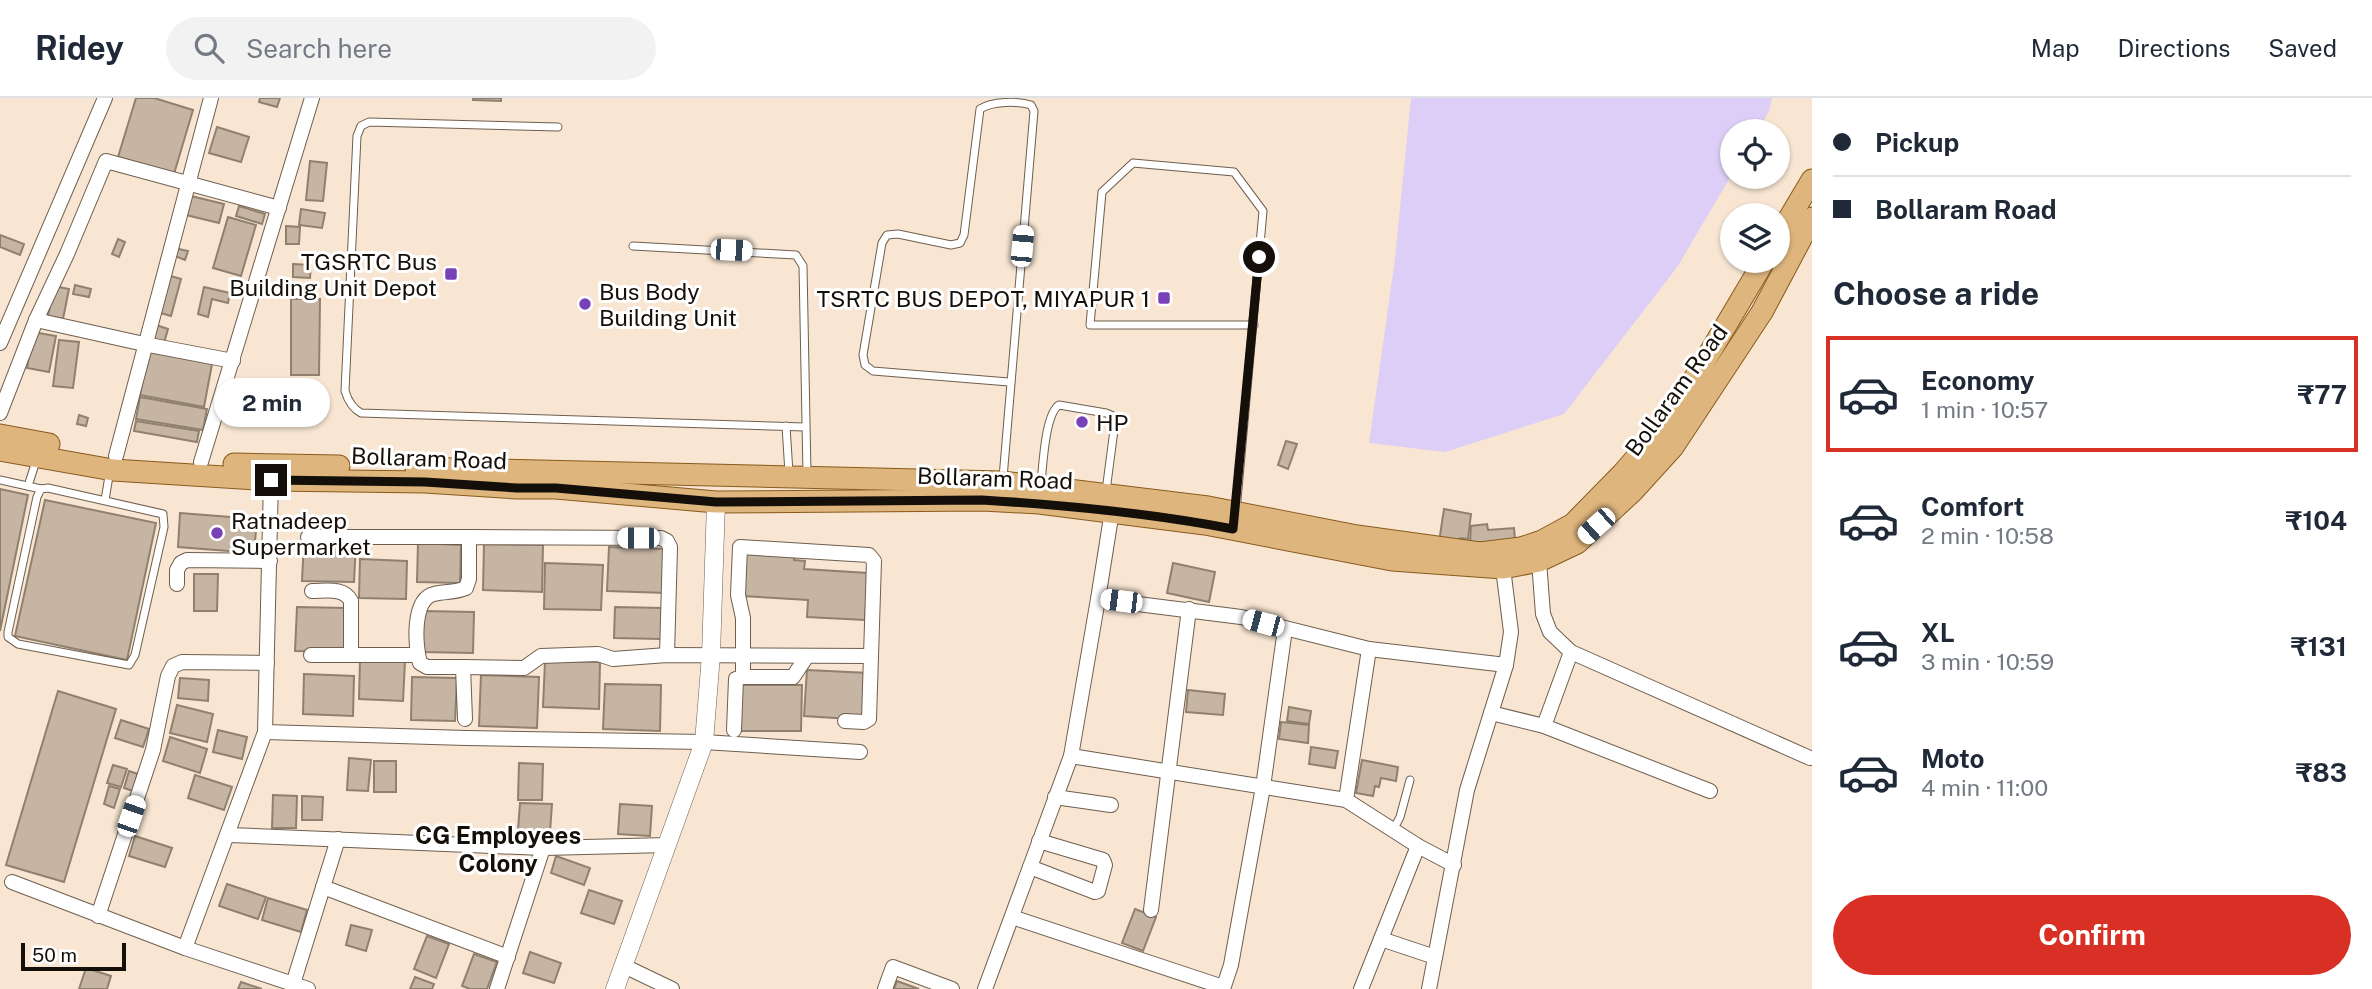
<!DOCTYPE html>
<meta charset="utf-8">
<style>
:root{--surface:#fff;--page:#f2f2f3;--text:#1f2937;--muted:#747a83;--line:#e0e1e3;--accent:#d93025}
body{margin:0;font-family:"Public Sans",sans-serif;background:var(--page);color:var(--text);height:100vh;display:flex;flex-direction:column;font-size:26px;white-space:nowrap}
*{box-sizing:border-box;margin:0}
p{font-size:23px;color:var(--muted)}
.icon{flex:none;width:38px;height:38px;fill:none;stroke:currentColor;stroke-width:2;stroke-linecap:round;stroke-linejoin:round}
.map{position:relative;flex:1;overflow:hidden}
.side{display:flex;flex-direction:column;background:var(--surface);width:560px}
.side>*{flex:none}
.hud{display:grid;align-content:center;height:154px;padding:0 21px;background:var(--surface)}
.tools{position:absolute;left:1720px;top:21px;display:grid;gap:14px}
.tools a{display:grid;place-items:center;width:70px;height:70px;border-radius:50%;background:var(--surface);box-shadow:0 2px 5px #0004;font-size:35px}
.scale{position:absolute;left:21px;bottom:18px;width:105px;box-sizing:border-box;padding-left:7px;border:4px solid #150f09;border-top:0;font-size:19px;line-height:24px;white-space:nowrap;color:#150f09;-webkit-text-stroke:5px #fff;paint-order:stroke}
.end{position:absolute;width:32px;height:32px;margin:-16px;border:9px solid #150f09;background:#fff;box-shadow:0 0 0 4px #fff}
.from{border-radius:50%}
.bubble{position:absolute;height:49px;border-radius:24px;background:var(--surface);box-shadow:0 2px 5px #0004;font-size:23px;font-weight:700;line-height:49px;text-align:center}
.car{position:absolute;width:21px;height:42px;margin:-21px -10px;border-radius:9px;box-shadow:0 0 5px 2px #0007;background:linear-gradient(#fff 24%,#345 0 40%,#fff 0 76%,#345 0 86%,#fff 0)}
.hud b{display:flex;align-items:center;gap:24px;height:66px;font-size:26px}
.hud b+b{border-top:2px solid var(--line)}
.hud i{width:18px;height:18px;background:var(--text)}
ul{padding:0;list-style:none}
li{display:flex;align-items:center;gap:21px;height:116px;margin:0 14px 10px;padding:0 7px;border:4px solid transparent;border-radius:0px}
li div{flex:1}
li b{display:block;font-size:26px}
li em{font-style:normal;font-weight:700}
li.selected{border-color:var(--accent)}
li>.icon{width:63px;height:63px;stroke-width:1.5}
h2{padding:0 21px;font-size:32px;line-height:84px}
.primary-button{display:flex;gap:14px;margin-top:auto;padding:14px 21px}
.primary-button a{flex:1;height:80px;border-radius:42px;background:var(--accent);color:#fff;font-size:28px;font-weight:700;line-height:80px;text-align:center}
header{display:flex;align-items:center;gap:42px;box-sizing:border-box;height:98px;padding:0 35px;background:var(--surface);border-bottom:2px solid var(--line)}
header strong{font-size:33px}
nav{display:flex;gap:38px;margin-inline-start:auto;font-size:24px}
.search{width:490px;height:63px;background:var(--page);display:flex;align-items:center;gap:18px;box-sizing:border-box;padding:0 24px;border-radius:38px;color:var(--muted);font-size:26px}
main{display:flex;flex:1;min-height:0}
.map>svg:first-child{display:block}
</style>
<header>
<strong>Ridey</strong>
<div class="search"><svg class="icon" aria-label="search" viewBox="0 0 24 24"><circle cx="10" cy="10" r="6"/><path d="M15 15l6 6"/></svg>Search here</div>
<nav><a>Map</a><a>Directions</a><a>Saved</a></nav>
</header>
<main>
<div class="map">
<svg width="1812" height="891" viewBox="0 0 1812 891">
<rect width="100%" height="100%" fill="#f8e6d3"/>
<path fill="#ddcef7" d="M1411,0H1772L1769,13L1758,33H1732V76L1678,168L1564,316L1445,354L1369,345L1395,161Z"/>
<g fill="#c6b5a3" stroke="#90806f" stroke-width="2">
<path d="M136,0H154L193,12L174,76L118,59Z"/>
<path d="M260,0H280L277,9L259,4Z"/>
<path d="M473,0H501V3L473,2Z"/>
<path d="M217,29L249,39L241,64L209,55Z"/>
<path d="M310,63L327,65L323,103L306,102Z"/>
<path d="M191,98L224,106L219,125L186,117Z"/>
<path d="M239,108L265,116L262,126L236,118Z"/>
<path d="M301,111L325,115L322,130L299,127Z"/>
<path d="M228,119L256,127L241,178L213,170Z"/>
<path d="M286,128L300,129L299,146H286Z"/>
<path d="M0,137L24,146L20,157L0,149Z"/>
<path d="M118,141L125,144L119,159L112,156Z"/>
<path d="M174,150L188,153L185,162L172,157Z"/>
<path d="M293,166L311,167L310,180L293,179Z"/>
<path d="M167,177L181,181L171,218L157,214Z"/>
<path d="M75,187L91,191L89,199L73,196Z"/>
<path d="M54,188L69,191L63,221L48,218Z"/>
<path d="M204,189L230,195L228,205L212,201L208,219L198,216Z"/>
<path d="M291,201H320L319,277H291Z"/>
<path d="M153,226L168,231L164,245L149,241Z"/>
<path d="M33,234L56,238L49,274L27,270Z"/>
<path d="M59,242L79,244L73,290L53,288Z"/>
<path d="M148,254L212,266L204,309L140,297Z"/>
<path d="M140,299L207,311L203,332L136,321Z"/>
<path d="M79,317L88,320L86,328L77,326Z"/>
<path d="M136,323L199,333L197,344L134,333Z"/>
<path d="M1286,343L1297,346L1288,371L1278,367Z"/>
<path d="M0,391L28,397L0,533Z"/>
<path d="M45,402L156,425L127,562L15,538Z"/>
<path d="M1444,411L1471,416L1468,441L1460,440L1459,447L1439,444Z"/>
<path d="M180,415L257,421L254,455L178,449Z"/>
<path d="M1487,426L1488,432L1514,430L1515,442L1470,446L1471,428Z"/>
<path d="M304,443L356,444L354,484L302,483Z"/>
<path d="M418,445L461,447L460,485L417,484Z"/>
<path d="M484,446L543,447L542,494L483,492Z"/>
<path d="M609,449L667,451L666,495L607,493Z"/>
<path d="M745,453L795,456L794,462L805,463L804,471L868,475L865,522L807,519L808,502L742,498Z"/>
<path d="M360,461L407,463L406,501L359,500Z"/>
<path d="M545,465L603,467L601,512L544,511Z"/>
<path d="M1173,465L1215,474L1209,504L1167,495Z"/>
<path d="M194,476H218L217,513H194Z"/>
<path d="M297,509L348,510L347,554L295,553Z"/>
<path d="M615,509L663,510L662,541L614,540Z"/>
<path d="M424,513L474,514L473,555L422,554Z"/>
<path d="M360,562L405,563L403,603L359,601Z"/>
<path d="M545,563L600,564L599,611L543,609Z"/>
<path d="M807,572L869,575L866,622L804,618Z"/>
<path d="M304,576L354,578L353,618L303,616Z"/>
<path d="M481,577L539,579L537,630L479,628Z"/>
<path d="M412,579L457,580L455,623L411,622Z"/>
<path d="M180,580L209,582L208,603L178,600Z"/>
<path d="M605,586L661,587L660,633L603,631Z"/>
<path d="M739,587H802L801,633H738Z"/>
<path d="M1188,592L1225,596L1223,617L1186,614Z"/>
<path d="M58,593L116,611L64,784L6,767Z"/>
<path d="M177,607L213,616L207,644L170,635Z"/>
<path d="M1289,609L1311,613L1309,626L1287,623Z"/>
<path d="M121,622L149,631L143,649L115,640Z"/>
<path d="M1281,624L1309,627L1308,645L1279,641Z"/>
<path d="M218,632L247,639L242,661L213,654Z"/>
<path d="M170,639L207,651L200,675L163,663Z"/>
<path d="M1311,649L1338,653L1335,670L1309,666Z"/>
<path d="M349,660L371,662L368,693L347,692Z"/>
<path d="M1362,662L1398,669L1396,683L1381,680L1379,689L1375,688L1373,698L1356,695Z"/>
<rect x="374" y="663" width="22" height="31"/>
<path d="M519,665L543,666L542,702H518Z"/>
<path d="M113,667L127,671L121,689L107,685Z"/>
<path d="M129,673L138,676L133,693L124,690Z"/>
<path d="M195,677L232,689L224,712L188,700Z"/>
<path d="M109,688L120,691L114,710L104,706Z"/>
<path d="M273,697L297,698L296,730H272Z"/>
<path d="M302,698L323,699L322,722H302Z"/>
<path d="M520,705L552,706L550,734L518,732Z"/>
<path d="M620,706L652,708L650,738L618,736Z"/>
<path d="M135,738L172,750L165,769L129,758Z"/>
<path d="M556,758L590,770L584,787L551,775Z"/>
<path d="M227,786L266,799L258,821L219,808Z"/>
<path d="M589,792L622,803L614,826L581,815Z"/>
<path d="M268,800L307,812L301,834L262,822Z"/>
<path d="M1135,811L1156,819L1143,853L1122,845Z"/>
<path d="M351,827L372,832L366,853L346,847Z"/>
<path d="M427,838L449,846L436,880L414,871Z"/>
<path d="M530,854L561,865L554,885L523,875Z"/>
<path d="M474,856L497,864L487,891H470L462,888Z"/>
<path d="M86,870L111,878L107,891H79Z"/>
<path d="M415,879L434,886L432,891H410Z"/>
<path d="M897,883L919,891H894Z"/>
<path d="M241,884L262,891H238Z"/>
</g>
<g fill="none" stroke-linecap="round" stroke-linejoin="round">
<defs>
<g id="service">
<path d="M558,29L369,24L361,28L357,38L345,293C348,303 352,310 361,315L805,329"/>
<path d="M633,148L796,157L803,168L807,377"/>
<path d="M786,328L789,375"/>
<path d="M1003,380L1034,13L1031,7C1018,3 992,3 980,11L964,137L960,145L951,147L898,136L887,137L882,145L863,257L865,267L873,273L1009,284"/>
<path d="M0,382L41,391"/>
<path d="M1041,385C1043,367 1045,316 1059,307L1106,315L1113,318L1114,332L1106,393"/>
<path d="M28,388L37,360"/>
<path d="M48,390L163,416L164,429L135,557L129,567L18,546L8,539V534L37,399L41,391Z"/>
<path d="M105,402L110,372"/>
<path d="M1236,413L1263,113L1234,74L1133,65L1102,94L1090,227H1254"/>
<path d="M1393,732L1400,719L1410,682"/>
</g>
<g id="minor">
<path d="M36,222L144,246L233,263"/>
<path d="M0,245L105,0"/>
<path d="M0,315L36,222L67,156L106,63L279,110"/>
<path d="M116,358L211,0"/>
<path d="M201,364L312,0"/>
<path d="M308,439H469"/>
<path d="M1539,463L1543,516L1550,534L1571,554L1544,628"/>
<path d="M177,486V472L181,465L187,462L270,463"/>
<path d="M312,493C326,493 344,489 351,503V557"/>
<path d="M1098,501L1112,413"/>
<path d="M1369,551L1506,567"/>
<path d="M1571,554L1810,660"/>
<path d="M311,557H418"/>
<path d="M463,569L524,570L541,558L598,556L613,561L667,557L871,558"/>
<path d="M743,579V520L738,497L740,449L869,457L874,463L869,621L864,624L845,623"/>
<path d="M1491,615L1544,628L1710,693"/>
<path d="M465,621L463,569H427L420,565C415,548 412,501 434,496C445,493 455,495 466,490L469,481V439L661,440L667,443L670,449L667,557"/>
<path d="M734,632L736,581L743,579H793L807,558"/>
<path d="M265,634L466,640L704,644L860,654"/>
<path d="M1071,658L1346,702L1418,748L1454,767"/>
<path d="M1055,699L1111,707"/>
<path d="M229,737L543,750L668,747"/>
<path d="M1030,769L1095,794L1098,793L1105,767L1103,762L1039,743"/>
<path d="M12,784L185,850L308,891"/>
<path d="M323,789L508,859"/>
<path d="M1151,812L1189,511"/>
<path d="M98,818L153,652L168,578L173,568L182,564L267,565"/>
<path d="M1012,819L1223,889"/>
<path d="M1381,841L1435,859"/>
<path d="M185,850L265,634L271,382"/>
<path d="M624,868L672,891"/>
<path d="M293,886L338,741"/>
<path d="M497,891L543,750"/>
<path d="M885,891L893,869L952,891"/>
<path d="M985,891L1071,658L1098,501L1241,519L1369,551L1346,702"/>
<path d="M1223,891L1231,867L1263,689L1285,531"/>
<path d="M1361,891L1418,748"/>
<path d="M1429,891L1467,692L1506,567L1511,534L1503,470"/>
</g>
<path id="tertiary" d="M615,891L704,644L711,557L716,404"/>
<g id="primary">
<path d="M1778,139L1812,82"/>
<path d="M0,337L49,346"/>
<path d="M0,352L113,372L271,382L425,384L517,390H556L716,404L983,402L1039,405L1205,426L1392,462L1503,470L1539,463L1577,445L1633,393L1673,349L1762,214L1812,120"/>
<path d="M234,366L339,368"/>
<path d="M416,370L1002,384L1208,409L1357,438L1480,455L1521,450L1542,443L1573,426L1623,375L1671,320L1764,163"/>
</g>
</defs>
<use href="#service" stroke="#6e5e4e" stroke-width="9"/>
<use href="#minor" stroke="#6e5e4e" stroke-width="16"/>
<use href="#tertiary" stroke="#6e5e4e" stroke-width="19"/>
<use href="#primary" stroke="#895a1c" stroke-width="23"/>
<use href="#service" stroke="#fff" stroke-width="7"/>
<use href="#minor" stroke="#fff" stroke-width="14"/>
<use href="#tertiary" stroke="#fff" stroke-width="18"/>
<use href="#primary" stroke="#deb57d" stroke-width="21"/>
</g>
<g fill="none" stroke-linecap="round" stroke-linejoin="round">
<path stroke="#150f09" stroke-width="9" d="M271,382L425,384L517,390H556L716,404L982,402C1066,407 1150,415 1233,431L1259,159"/>
</g>
<g fill="#7841b8" stroke="#fff" stroke-width="2.5">
<rect x="444" y="169" width="14" height="14" rx="3.5"/>
<rect x="1157" y="193" width="14" height="14" rx="3.5"/>
<circle cx="585" cy="206" r="7"/>
<circle cx="1082" cy="324" r="7"/>
<circle cx="217" cy="435" r="7"/>
</g>
<g text-anchor="middle" dominant-baseline="central" stroke-width="6" stroke-linejoin="round" paint-order="stroke">
<g font-size="23" fill="#150f09" stroke="#fff" text-anchor="start">
<text x="437" y="163" text-anchor="end">TGSRTC Bus<tspan x="437" dy="26">Building Unit Depot</tspan></text>
<text x="599" y="193">Bus Body<tspan x="599" dy="26">Building Unit</tspan></text>
<text x="1150" y="200" text-anchor="end">TSRTC BUS DEPOT, MIYAPUR 1</text>
<text x="1096" y="324">HP</text>
<text x="231" y="422">Ratnadeep<tspan x="231" dy="26">Supermarket</tspan></text>
</g>
<g font-size="23" fill="#150f09" stroke="#fff">
<text transform="translate(1676 292) rotate(-54)">Bollaram Road</text>
<text transform="translate(429 360) rotate(2)">Bollaram Road</text>
<text transform="translate(995 380) rotate(2)">Bollaram Road</text>
</g>
<g font-size="24" font-weight="bold" fill="#150f09" stroke="#fff">
<text x="498" y="737">CG Employees<tspan x="498" dy="28">Colony</tspan></text>
</g>
</g>
</svg>
<div class="tools">
<a><svg class="icon" aria-label="locate" viewBox="0 0 24 24"><circle cx="12" cy="12" r="6"/><path d="M12 2v4M12 18v4M2 12h4M18 12h4"/></svg></a>
<a><svg class="icon" aria-label="layers" viewBox="0 0 24 24"><path d="M12 4l9 5-9 5-9-5zM3 14l9 5 9-5"/></svg></a>
</div>
<div class="scale">50 m</div>
<i class="end from" style="left:1259px;top:159px"></i>
<i class="end" style="left:271px;top:382px"></i>
<div class="bubble" style="left:214px;top:280px;width:116px">2 min</div>
<i class="car" style="left:1022px;top:148px;rotate:5deg"></i>
<i class="car" style="left:731px;top:152px;rotate:92deg"></i>
<i class="car" style="left:1596px;top:428px;rotate:228deg"></i>
<i class="car" style="left:638px;top:440px;rotate:270deg"></i>
<i class="car" style="left:1121px;top:503px;rotate:277deg"></i>
<i class="car" style="left:1263px;top:525px;rotate:285deg"></i>
<i class="car" style="left:131px;top:718px;rotate:19deg"></i>
</div>
<section class="side">
<div class="hud">
<b><i class="from"></i>Pickup</b>
<b><i></i>Bollaram Road</b>
</div>
<h2>Choose a ride</h2>
<ul>
<li class="selected"><svg class="icon" aria-label="car" viewBox="0 0 24 24"><path d="M5 17H2v-5l4-1 3-4h7l3 4 3 1v5h-3M9 17h6M6 11h13"/><circle cx="7" cy="17" r="2"/><circle cx="17" cy="17" r="2"/></svg><div><b>Economy</b><p>1 min · 10:57</p></div><em>₹77</em></li>
<li><svg class="icon" aria-label="car" viewBox="0 0 24 24"><path d="M5 17H2v-5l4-1 3-4h7l3 4 3 1v5h-3M9 17h6M6 11h13"/><circle cx="7" cy="17" r="2"/><circle cx="17" cy="17" r="2"/></svg><div><b>Comfort</b><p>2 min · 10:58</p></div><em>₹104</em></li>
<li><svg class="icon" aria-label="car" viewBox="0 0 24 24"><path d="M5 17H2v-5l4-1 3-4h7l3 4 3 1v5h-3M9 17h6M6 11h13"/><circle cx="7" cy="17" r="2"/><circle cx="17" cy="17" r="2"/></svg><div><b>XL</b><p>3 min · 10:59</p></div><em>₹131</em></li>
<li><svg class="icon" aria-label="car" viewBox="0 0 24 24"><path d="M5 17H2v-5l4-1 3-4h7l3 4 3 1v5h-3M9 17h6M6 11h13"/><circle cx="7" cy="17" r="2"/><circle cx="17" cy="17" r="2"/></svg><div><b>Moto</b><p>4 min · 11:00</p></div><em>₹83</em></li>
</ul>
<div class="primary-button"><a>Confirm</a></div>
</section>
</main>
